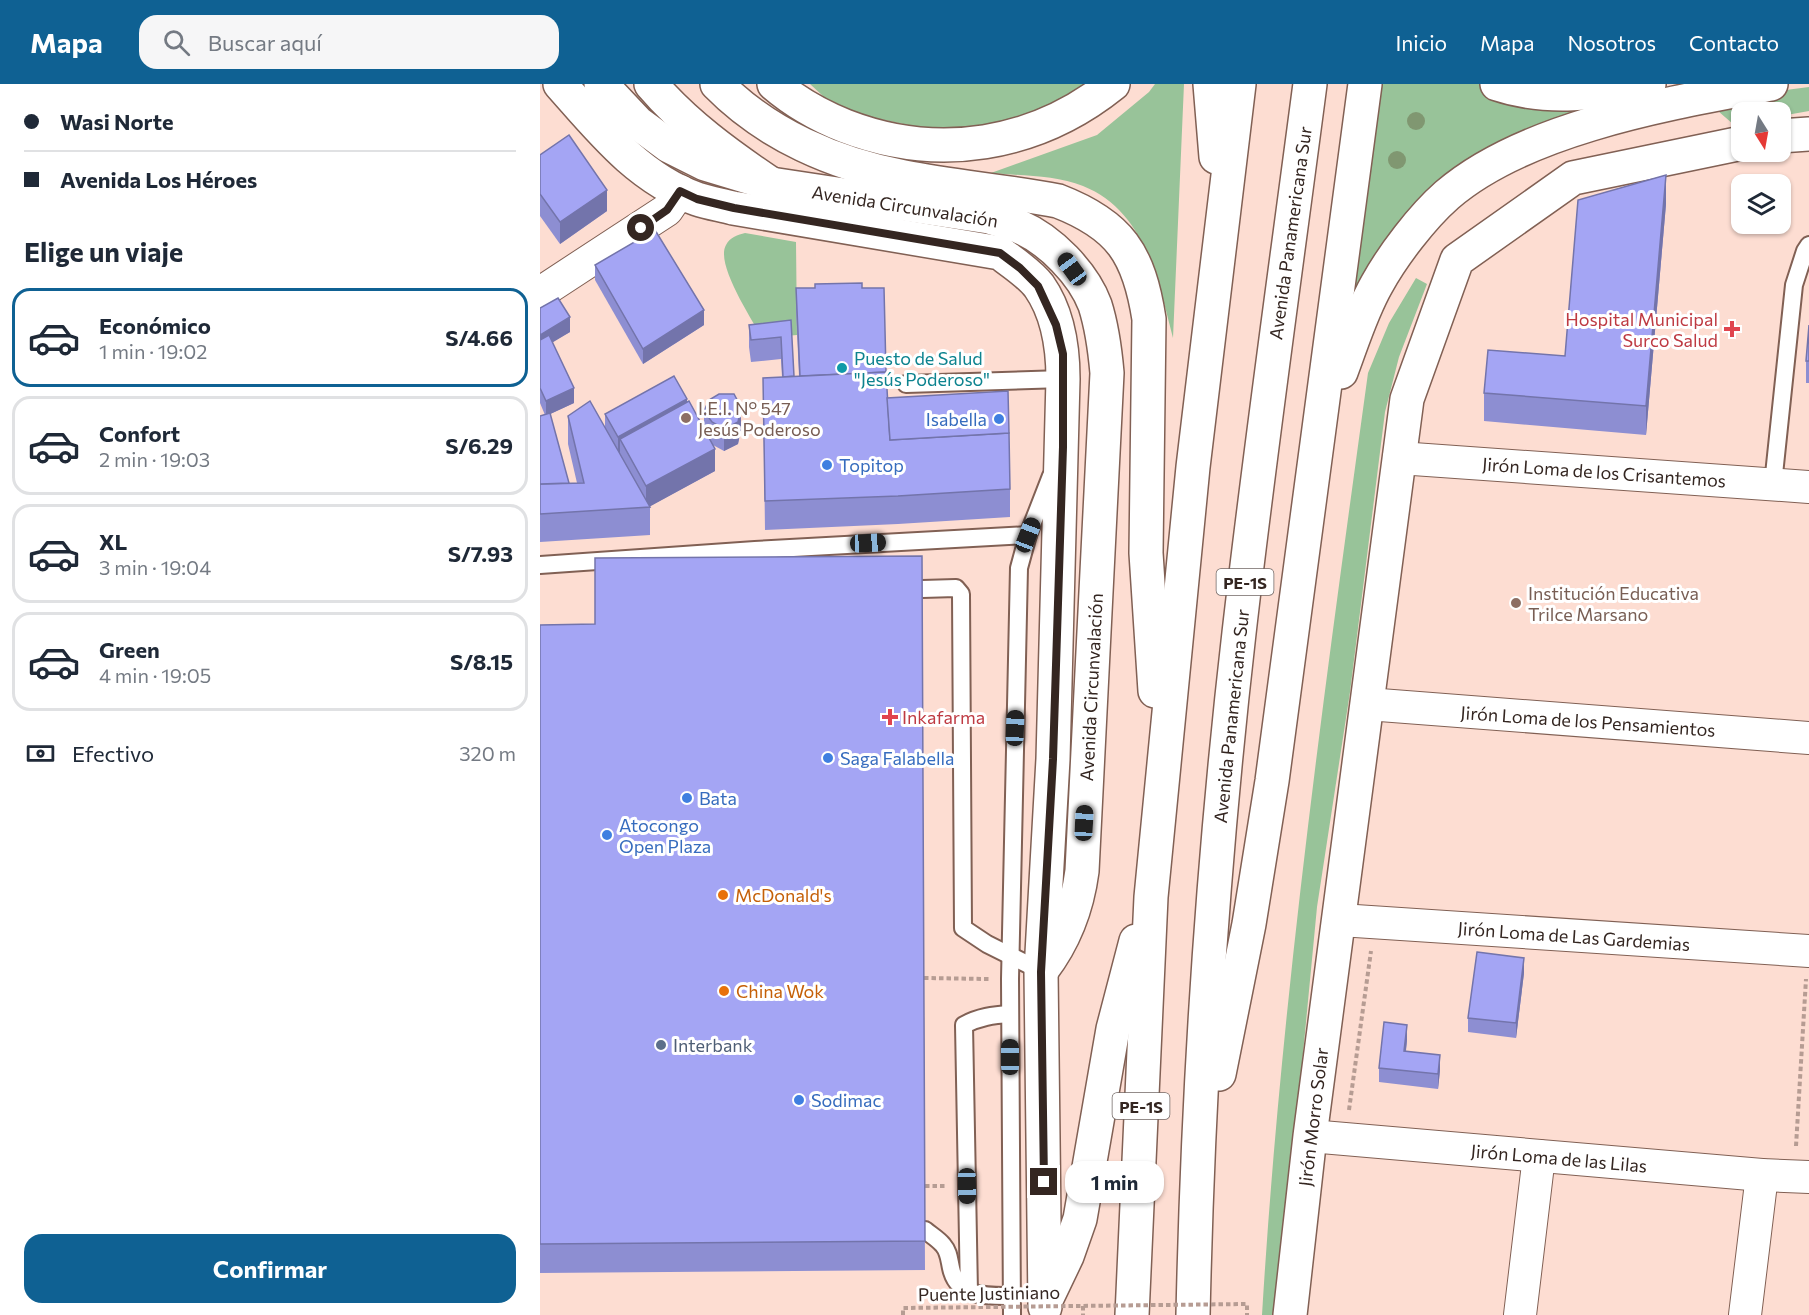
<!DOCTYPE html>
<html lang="es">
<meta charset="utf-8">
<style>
:root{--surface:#fff;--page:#f6f6f7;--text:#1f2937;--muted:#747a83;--line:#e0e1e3;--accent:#0f6193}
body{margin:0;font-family:Commissioner,sans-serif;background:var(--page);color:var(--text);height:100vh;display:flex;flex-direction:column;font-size:22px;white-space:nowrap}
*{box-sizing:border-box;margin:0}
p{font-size:20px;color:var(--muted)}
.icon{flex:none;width:33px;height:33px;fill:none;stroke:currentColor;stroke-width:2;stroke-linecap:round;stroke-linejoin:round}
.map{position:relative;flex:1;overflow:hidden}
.panel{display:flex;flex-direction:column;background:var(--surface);width:540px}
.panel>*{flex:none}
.hud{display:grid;align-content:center;height:132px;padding:0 24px;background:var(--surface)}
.needle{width:39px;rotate:169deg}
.fabs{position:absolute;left:1191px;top:18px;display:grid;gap:12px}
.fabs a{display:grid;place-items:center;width:60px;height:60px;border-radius:12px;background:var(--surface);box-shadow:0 2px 4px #0004;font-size:30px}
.end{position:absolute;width:27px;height:27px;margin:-14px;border:8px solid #342621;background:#fff;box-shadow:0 0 0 3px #fff}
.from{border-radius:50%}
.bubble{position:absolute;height:42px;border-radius:18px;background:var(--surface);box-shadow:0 2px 4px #0004;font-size:20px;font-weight:700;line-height:42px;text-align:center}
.car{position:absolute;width:18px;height:36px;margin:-18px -9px;border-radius:8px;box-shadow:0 0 4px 2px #0007;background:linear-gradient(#222 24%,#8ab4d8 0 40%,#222 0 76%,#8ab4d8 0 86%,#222 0)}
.hud b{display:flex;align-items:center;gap:21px;height:57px;font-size:22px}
.hud b+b{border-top:2px solid var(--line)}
.hud i{width:15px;height:15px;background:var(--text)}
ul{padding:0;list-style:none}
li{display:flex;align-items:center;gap:18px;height:99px;margin:0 12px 9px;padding:0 12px;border:3px solid var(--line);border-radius:18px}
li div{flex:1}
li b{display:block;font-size:22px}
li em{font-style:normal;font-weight:700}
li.selected{border-color:var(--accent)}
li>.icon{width:54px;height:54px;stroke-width:1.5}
h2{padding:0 24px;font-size:27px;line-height:72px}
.pay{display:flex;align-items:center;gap:15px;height:66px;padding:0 24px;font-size:22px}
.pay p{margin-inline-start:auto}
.action{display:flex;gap:12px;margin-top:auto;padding:12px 24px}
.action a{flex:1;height:69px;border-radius:18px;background:var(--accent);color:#fff;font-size:24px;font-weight:700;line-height:69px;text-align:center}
header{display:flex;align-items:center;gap:36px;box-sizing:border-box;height:84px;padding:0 30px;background:var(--accent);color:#fff}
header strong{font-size:28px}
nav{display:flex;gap:33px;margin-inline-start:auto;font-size:21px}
.search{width:420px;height:54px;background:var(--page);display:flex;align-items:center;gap:15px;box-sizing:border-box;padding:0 21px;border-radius:18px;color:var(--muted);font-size:22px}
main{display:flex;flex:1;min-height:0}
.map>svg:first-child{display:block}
</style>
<header>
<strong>Mapa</strong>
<div class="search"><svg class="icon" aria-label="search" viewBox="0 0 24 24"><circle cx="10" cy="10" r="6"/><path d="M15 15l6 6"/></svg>Buscar aquí</div>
<nav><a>Inicio</a><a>Mapa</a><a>Nosotros</a><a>Contacto</a></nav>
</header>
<main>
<section class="panel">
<div class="hud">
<b><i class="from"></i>Wasi Norte</b>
<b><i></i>Avenida Los Héroes</b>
</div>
<h2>Elige un viaje</h2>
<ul>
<li class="selected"><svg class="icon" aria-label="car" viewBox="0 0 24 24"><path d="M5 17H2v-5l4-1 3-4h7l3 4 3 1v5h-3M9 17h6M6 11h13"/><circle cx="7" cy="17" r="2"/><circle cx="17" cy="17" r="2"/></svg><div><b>Económico</b><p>1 min · 19:02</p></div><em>S/4.66</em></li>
<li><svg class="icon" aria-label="car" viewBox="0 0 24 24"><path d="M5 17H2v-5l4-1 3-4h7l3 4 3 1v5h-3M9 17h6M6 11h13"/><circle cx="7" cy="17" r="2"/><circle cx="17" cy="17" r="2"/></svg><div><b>Confort</b><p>2 min · 19:03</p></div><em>S/6.29</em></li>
<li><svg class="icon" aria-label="car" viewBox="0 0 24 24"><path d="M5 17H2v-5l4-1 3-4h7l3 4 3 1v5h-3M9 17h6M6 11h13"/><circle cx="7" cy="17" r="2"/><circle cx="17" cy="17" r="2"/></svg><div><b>XL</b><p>3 min · 19:04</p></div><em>S/7.93</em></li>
<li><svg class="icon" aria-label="car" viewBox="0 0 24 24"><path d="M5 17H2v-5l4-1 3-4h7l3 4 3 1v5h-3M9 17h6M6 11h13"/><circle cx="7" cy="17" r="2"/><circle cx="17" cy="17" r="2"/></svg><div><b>Green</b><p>4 min · 19:05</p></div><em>S/8.15</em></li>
</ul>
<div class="pay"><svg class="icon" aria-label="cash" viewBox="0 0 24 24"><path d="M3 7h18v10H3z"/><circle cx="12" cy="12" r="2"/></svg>Efectivo<p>320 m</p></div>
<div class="action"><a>Confirmar</a></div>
</section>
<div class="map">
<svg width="1269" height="1231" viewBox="0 0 1269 1231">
<rect width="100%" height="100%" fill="#fdddd2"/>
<g fill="#98c399">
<path d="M270,0H556L485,36L396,47L298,26Z"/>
<path d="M615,0H644L633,254C618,196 605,127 543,102C515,91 481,92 451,89L557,51L609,8Z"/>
<path d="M839,0H941L963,11L1050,21L941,67L900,96L797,254Z"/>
<path d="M1269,3V27L1241,32L1240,28H1202L1201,38L1193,40L1178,27L1198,12Z"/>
<path d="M205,149L256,158L257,251L222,254C212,235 175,180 186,161C190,153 198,151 205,149Z"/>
<path d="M876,194L887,200L859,273L845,328L810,608L777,823L738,1231H722C741,915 785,602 828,289L849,239Z"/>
</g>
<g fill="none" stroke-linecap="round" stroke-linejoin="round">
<defs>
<g id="lane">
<path d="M366,300L523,295"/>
<path d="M1233,400L1254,201L1265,167L1269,161"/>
<path d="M0,481L215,466L488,451"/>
<path d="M382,505L416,504L421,510L423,844L447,860L501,887"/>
<path d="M385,1146C391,1151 398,1155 403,1161C410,1169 409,1178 412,1188C420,1214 449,1212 472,1212"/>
<path d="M429,1209L424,941C439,933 453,931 470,930"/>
<path d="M472,1231L470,895L479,484L488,451L511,392"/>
</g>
<g id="street">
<path d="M0,209L127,126L140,107"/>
<path d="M859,374L1269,403"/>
<path d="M827,620L1269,654"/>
<path d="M800,836L1269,867"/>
<path d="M770,1052L1222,1091L1269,1093"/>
<path d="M980,1231L999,1072"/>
<path d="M1205,1231L1222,1091"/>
</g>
<g id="secondary">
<path d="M20,0C60,45 98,94 157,115C169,119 182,121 193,124L460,169C473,179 489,189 499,202C518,229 523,264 523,295L513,675L501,887L505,1223"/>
<path d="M61,0L98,39L129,62L165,80L231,100L449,133C459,136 470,139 480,143C510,156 543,189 555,221C562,243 565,266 567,289L542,787C537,825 525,856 502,886"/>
<path d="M1240,52L1269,50"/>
<path d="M750,1231L770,1052L867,315L917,176L1033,94L1202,59"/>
</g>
<path id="primary" d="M111,0C145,40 188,71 231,100"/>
<g id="highway">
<path d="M177,0C227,51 295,80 364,93C415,103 467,107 518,117C580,141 599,170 609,235L606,469L615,607"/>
<path d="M234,0C255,18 280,32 305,42C398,78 496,62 573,0"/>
<path d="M670,0L676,73"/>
<path d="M957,0C1007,17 1059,9 1109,0"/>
<path d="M801,288C812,259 821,228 837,200C853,171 882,133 907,111C986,43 1131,19 1231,0"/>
<path d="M679,990L709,840L732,697L825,0"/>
<path d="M506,1216L527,1172L540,1135L573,945L596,857"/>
<path d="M592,1231L611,813L653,383L699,0"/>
<path d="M653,1231C658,1003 673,775 699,549C720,366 746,183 770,0"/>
</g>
</defs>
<use href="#lane" stroke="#816054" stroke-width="20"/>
<use href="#street" stroke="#816054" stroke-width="34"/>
<use href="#secondary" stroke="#816054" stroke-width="36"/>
<use href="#primary" stroke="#816054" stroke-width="36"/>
<use href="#highway" stroke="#816054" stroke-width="36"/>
<g stroke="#b69c93" stroke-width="4" stroke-dasharray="4.5 3" stroke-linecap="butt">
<path d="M384,894L449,895"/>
<path d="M809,1026L831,867"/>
<path d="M1256,1062L1266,895"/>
<path d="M385,1102H407"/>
<path d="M543,1222V1231"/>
</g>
<use href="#lane" stroke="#fff" stroke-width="16"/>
<use href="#street" stroke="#fff" stroke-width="32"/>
<use href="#secondary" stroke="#fff" stroke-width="33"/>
<use href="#primary" stroke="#fff" stroke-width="33"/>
<use href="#highway" stroke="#fff" stroke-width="33"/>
<path stroke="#b69c93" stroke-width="4" stroke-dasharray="4.5 3" stroke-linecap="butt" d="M363,1231V1224L707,1220V1231"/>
</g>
<g fill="#809771">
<circle cx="876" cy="37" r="9"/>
<circle cx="857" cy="76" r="9"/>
</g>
<g fill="#8d8ed2">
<path d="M0,71L67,127L20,160L0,132Z"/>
<path d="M1126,120L1106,351L944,337V309L1025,272Z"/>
<path d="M55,181L164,241L103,280L55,196Z"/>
<path d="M256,204H322L346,288L347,314L470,405V433L358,440L225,446L223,294L242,293L241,275L211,278L209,263V241L251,236L254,293L259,292L256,226Z"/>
<path d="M0,224L30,248L12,258L34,319L10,330L29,399H37L28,360V332L65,344V330L147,318L164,345V327L201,345L198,360L184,367L173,361L175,387L110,422V451L0,458V332L5,331L0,319Z"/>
<path d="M1269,241V299H1266V277Z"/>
<path d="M382,472L385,1186L0,1189V541L55,540Z"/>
<path d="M984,889L976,954L928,948V934Z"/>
<path d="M867,956L866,967L900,986L898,1005L839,998V984Z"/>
</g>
<g fill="#7374ab">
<path d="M1126,91V120L1106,351V322Z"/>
<path d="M67,106V127L20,160V138Z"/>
<path d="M164,226V241L103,280V265Z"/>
<path d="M30,233V248L0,266V251Z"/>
<path d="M34,304V319L6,332V317Z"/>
<path d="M147,315V337L80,355V374L78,375V353Z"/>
<path d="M201,323V345L198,360L184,367V345Z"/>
<path d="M175,365V387L109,423H106V402Z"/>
<path d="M984,874V889L976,954V939Z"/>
<path d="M867,941V956L864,982V967Z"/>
<path d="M900,971V986L898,1005V990Z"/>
</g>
<g fill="#a4a5f4" stroke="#7374ab" stroke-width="1.5">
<path d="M29,51L67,106L20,138L0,110V71Z"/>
<path d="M1126,91L1106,322L944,309L948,266L1025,272L1038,116Z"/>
<path d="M115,146L164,226L103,265L55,181Z"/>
<path d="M322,199V204H344L346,288L260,292L256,204H275V200Z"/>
<path d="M18,214L30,233L0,251V224Z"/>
<path d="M251,236L254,292L243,293L241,253L211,256L209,241Z"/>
<path d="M1269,241V277H1266Z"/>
<path d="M9,251L34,304L6,317L0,304V256Z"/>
<path d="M346,288L350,356L469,349L470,405L358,412L225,417L223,294Z"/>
<path d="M134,292L147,315L78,353L65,330Z"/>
<path d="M468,307L469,349L350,356L347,314Z"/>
<path d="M179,310H194L201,323L198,338L184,345L172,338L164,327L169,316Z"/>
<path d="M50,317L110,423L0,430V400L44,399L28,332Z"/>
<path d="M149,317L175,365L106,402L80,355Z"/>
<path d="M10,329L29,399L0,400V332Z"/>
<path d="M382,472L385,1157L0,1160V541L55,540V474Z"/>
<path d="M937,868L984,874L976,939L928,934Z"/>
<path d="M844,938L867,941L864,967L900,971L898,990L839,984Z"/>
</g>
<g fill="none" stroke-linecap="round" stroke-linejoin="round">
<path stroke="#342621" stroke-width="8" d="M101,144L127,126L140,107L157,115L194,124L460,169L480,184L498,202L516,241L523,270V363L513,675L501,888L504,1098"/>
</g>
<g fill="#e0444e" stroke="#fff" stroke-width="2">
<path d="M1189 236h6v6h6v6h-6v6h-6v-6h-6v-6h6z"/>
<path d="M347 624h6v6h6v6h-6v6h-6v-6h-6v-6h6z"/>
</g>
<circle fill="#0f9aa8" stroke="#fff" stroke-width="2" cx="302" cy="284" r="6"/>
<g fill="#8d6e63" stroke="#fff" stroke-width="2">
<circle cx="146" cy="334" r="6"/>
<circle cx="976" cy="519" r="6"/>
</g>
<g fill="#3f7fe0" stroke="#fff" stroke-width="2">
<circle cx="459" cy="335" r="6"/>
<circle cx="287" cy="381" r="6"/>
<circle cx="288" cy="674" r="6"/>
<circle cx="147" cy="714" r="6"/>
<circle cx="67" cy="751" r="6"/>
<circle cx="259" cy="1016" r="6"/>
</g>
<g fill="#e8710a" stroke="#fff" stroke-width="2">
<circle cx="183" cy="811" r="6"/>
<circle cx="184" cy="907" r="6"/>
</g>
<circle fill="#5c6f8a" stroke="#fff" stroke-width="2" cx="121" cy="961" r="6"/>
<g text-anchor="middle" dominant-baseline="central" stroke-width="6" stroke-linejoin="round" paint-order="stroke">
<g fill="#fff" stroke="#716764" stroke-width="1.5">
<rect x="676.5" y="485" width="57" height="26" rx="4.5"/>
<rect x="572.5" y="1009" width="57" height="26" rx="4.5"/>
</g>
<g font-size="16" font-weight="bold" fill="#342621">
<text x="705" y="498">PE-1S</text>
<text x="601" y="1022">PE-1S</text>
</g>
<g font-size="18" fill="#342621" stroke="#fff">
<text transform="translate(365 122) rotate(9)">Avenida Circunvalación</text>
<text transform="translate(750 149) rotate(-82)">Avenida Panamericana Sur</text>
<text transform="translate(1064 388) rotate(4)">Jirón Loma de los Crisantemos</text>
<text transform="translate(551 603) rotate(-87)">Avenida Circunvalación</text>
<text transform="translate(691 632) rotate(-84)">Avenida Panamericana Sur</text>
<text transform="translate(1048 637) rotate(4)">Jirón Loma de los Pensamientos</text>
<text transform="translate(1034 852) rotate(4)">Jirón Loma de Las Gardemias</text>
<text transform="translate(773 1033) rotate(-83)">Jirón Morro Solar</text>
<text transform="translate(1019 1074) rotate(5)">Jirón Loma de las Lilas</text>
<text transform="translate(449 1209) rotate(-1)">Puente Justiniano</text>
</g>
<g font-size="18" fill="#be3a42" stroke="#fff" text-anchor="end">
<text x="1178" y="235">Hospital Municipal<tspan x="1178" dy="21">Surco Salud</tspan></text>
<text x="362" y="633" text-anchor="start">Inkafarma</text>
</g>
<g font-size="18" fill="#0d838f" stroke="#fff" text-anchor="start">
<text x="314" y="274">Puesto de Salud<tspan x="314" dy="21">"Jesús Poderoso"</tspan></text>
</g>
<g font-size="18" fill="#785e54" stroke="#fff" text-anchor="start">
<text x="158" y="324">I.E.I. N° 547<tspan x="158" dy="21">Jesús Poderoso</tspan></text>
<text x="988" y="509">Institución Educativa<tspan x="988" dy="21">Trilce Marsano</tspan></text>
</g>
<g font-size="18" fill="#366cbe" stroke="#fff" text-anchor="start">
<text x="447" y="335" text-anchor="end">Isabella</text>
<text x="299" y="381">Topitop</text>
<text x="300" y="674">Saga Falabella</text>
<text x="159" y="714">Bata</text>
<text x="79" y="741">Atocongo<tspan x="79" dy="21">Open Plaza</tspan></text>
<text x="271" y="1016">Sodimac</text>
</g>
<g font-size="18" fill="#c56008" stroke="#fff" text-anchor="start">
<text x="195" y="811">McDonald's</text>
<text x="196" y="907">China Wok</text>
</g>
<g font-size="18" fill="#4e5e75" stroke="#fff" text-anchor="start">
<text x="133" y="961">Interbank</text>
</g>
</g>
</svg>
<div class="fabs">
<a><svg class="needle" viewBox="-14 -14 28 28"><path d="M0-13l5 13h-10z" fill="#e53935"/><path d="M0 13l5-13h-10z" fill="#747a83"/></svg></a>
<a><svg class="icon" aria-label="layers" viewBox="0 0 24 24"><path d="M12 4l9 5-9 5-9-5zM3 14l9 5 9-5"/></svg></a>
</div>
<i class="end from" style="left:101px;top:144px"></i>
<i class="end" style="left:504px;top:1098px"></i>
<div class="bubble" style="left:525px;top:1077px;width:99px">1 min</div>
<i class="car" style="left:532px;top:185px;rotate:324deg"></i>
<i class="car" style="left:488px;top:451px;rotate:21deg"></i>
<i class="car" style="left:328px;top:459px;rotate:87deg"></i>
<i class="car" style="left:475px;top:644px;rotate:2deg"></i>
<i class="car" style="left:544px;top:739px;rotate:3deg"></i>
<i class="car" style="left:470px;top:973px;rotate:0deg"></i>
<i class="car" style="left:427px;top:1102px;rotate:179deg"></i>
</div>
</main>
